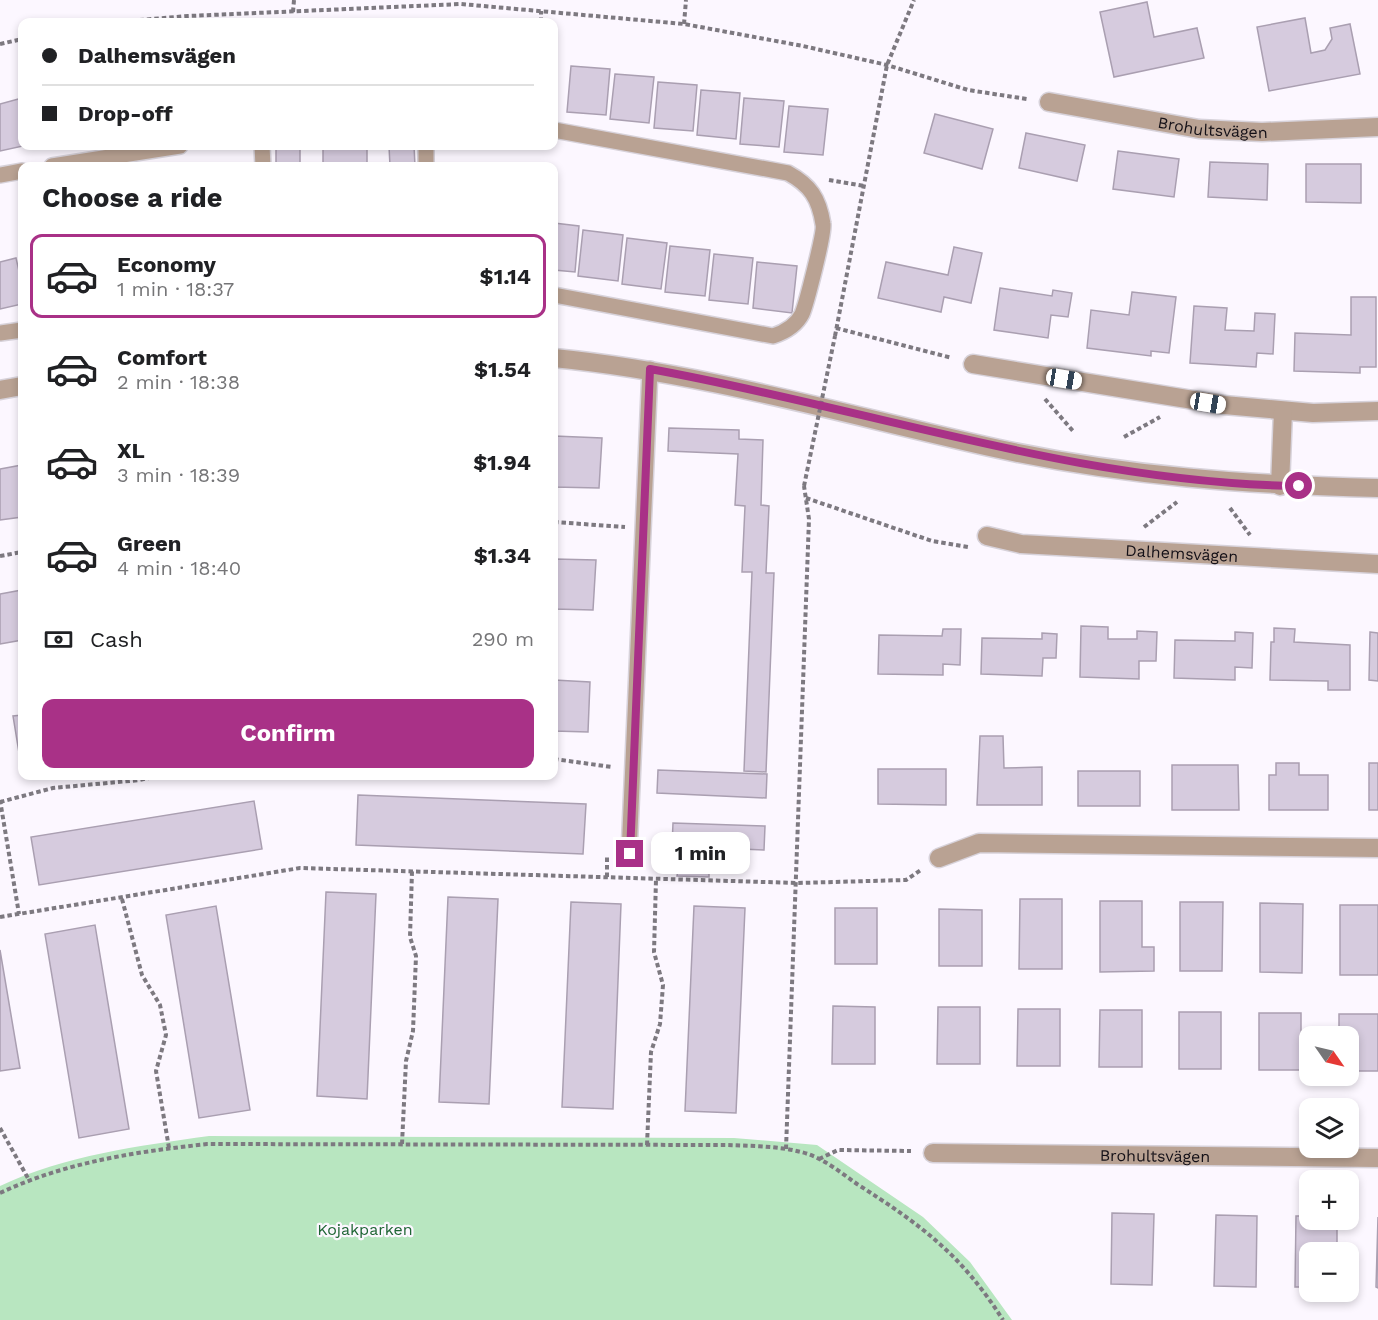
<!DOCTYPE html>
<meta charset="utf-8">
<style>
:root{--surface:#fff;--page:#f6f6f6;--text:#202124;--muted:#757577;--line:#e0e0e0;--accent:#a93187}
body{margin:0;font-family:"Work Sans",sans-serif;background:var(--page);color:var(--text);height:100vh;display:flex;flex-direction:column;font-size:22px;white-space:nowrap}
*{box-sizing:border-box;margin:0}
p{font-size:20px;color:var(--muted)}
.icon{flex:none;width:33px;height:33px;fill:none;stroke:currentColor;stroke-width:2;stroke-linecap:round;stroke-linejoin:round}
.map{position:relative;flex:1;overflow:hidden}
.side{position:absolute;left:18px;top:162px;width:540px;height:618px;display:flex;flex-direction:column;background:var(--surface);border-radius:12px;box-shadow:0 3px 9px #0003}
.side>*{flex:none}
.top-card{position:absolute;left:18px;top:18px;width:540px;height:132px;border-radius:12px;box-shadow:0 3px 9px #0003;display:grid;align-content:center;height:132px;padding:0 24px;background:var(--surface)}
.needle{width:39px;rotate:124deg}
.buttons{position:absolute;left:1299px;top:1026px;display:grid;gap:12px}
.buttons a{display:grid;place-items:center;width:60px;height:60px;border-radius:12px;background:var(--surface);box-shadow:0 3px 9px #0003;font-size:30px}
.end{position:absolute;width:27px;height:27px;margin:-14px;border:8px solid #a93187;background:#fff;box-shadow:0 0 0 3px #fff}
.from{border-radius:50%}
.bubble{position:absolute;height:42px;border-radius:12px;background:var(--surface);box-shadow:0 3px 9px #0003;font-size:20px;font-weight:700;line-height:42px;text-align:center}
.car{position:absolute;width:18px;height:36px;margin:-18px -9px;border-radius:8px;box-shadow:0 0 4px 2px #0007;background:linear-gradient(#fff 24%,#345 0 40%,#fff 0 76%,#345 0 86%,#fff 0)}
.top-card b{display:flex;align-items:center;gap:21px;height:57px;font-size:22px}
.top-card b+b{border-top:2px solid var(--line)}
.top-card i{width:15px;height:15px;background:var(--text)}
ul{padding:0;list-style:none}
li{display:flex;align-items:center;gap:18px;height:84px;margin:0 12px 9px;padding:0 12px;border:3px solid transparent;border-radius:12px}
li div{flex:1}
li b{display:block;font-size:22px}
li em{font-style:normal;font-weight:700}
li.selected{border-color:var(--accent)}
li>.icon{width:54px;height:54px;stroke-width:1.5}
h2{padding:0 24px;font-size:27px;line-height:72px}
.pay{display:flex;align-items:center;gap:15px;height:66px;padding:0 24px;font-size:22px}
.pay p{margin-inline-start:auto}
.button{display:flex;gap:12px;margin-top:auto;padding:12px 24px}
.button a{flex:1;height:69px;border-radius:12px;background:var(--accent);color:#fff;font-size:24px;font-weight:700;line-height:69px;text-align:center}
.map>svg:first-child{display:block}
</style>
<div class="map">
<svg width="1378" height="1320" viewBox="0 0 1378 1320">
<rect width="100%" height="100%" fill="#fcf7ff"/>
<path fill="#b8e6c0" d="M209,1136L734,1138L817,1145L923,1217L970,1262L1012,1320H0V1186C66,1155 138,1146 209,1136Z"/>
<g fill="#d6cbde" stroke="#aa9fb1" stroke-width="1.5">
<path d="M1147,2L1154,37L1197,28L1204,58L1114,77L1100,12Z"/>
<path d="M1305,18L1311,53L1325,50L1332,39L1330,28L1350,24L1360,74L1269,91L1257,27Z"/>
<path d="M571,66L610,69L606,115L567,112Z"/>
<path d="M615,74L654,77L649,123L610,119Z"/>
<path d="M658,82L697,85L693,131L654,128Z"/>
<path d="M701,90L740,93L736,139L697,135Z"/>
<path d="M22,98L23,146L0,151V104Z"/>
<path d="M744,98L784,101L779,147L740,144Z"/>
<path d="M789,106L828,109L823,155L784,152Z"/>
<path d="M935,114L993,129L982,169L924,153Z"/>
<path d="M1026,133L1085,145L1077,181L1019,168Z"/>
<rect x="276" y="146" width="24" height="20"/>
<rect x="323" y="146" width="44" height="20"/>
<path d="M389,146H414L415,166H390Z"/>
<path d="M1118,151L1179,159L1174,197L1113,189Z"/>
<path d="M1210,162L1268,164L1267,200L1208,197Z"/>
<path d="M1306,164H1361V203L1306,202Z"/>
<path d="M554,223L579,226L575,272L554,270Z"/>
<path d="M583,230L623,235L618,281L578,276Z"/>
<path d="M627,238L667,243L661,289L622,284Z"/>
<path d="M670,246L710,250L705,296L665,292Z"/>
<path d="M954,247L982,253L971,303L944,297L941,312L878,298L886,262L948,275Z"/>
<path d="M714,254L753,258L748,304L709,300Z"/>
<path d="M16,258L22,284V304L0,309V262Z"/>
<path d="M757,262L797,266L792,313L753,308Z"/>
<path d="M1000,288L1052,296L1053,290L1072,293L1068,317L1051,315L1048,338L994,330Z"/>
<path d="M1132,292L1176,297L1169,353L1151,351V356L1087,348L1091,310L1129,315Z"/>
<path d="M1351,297H1376V367H1360V373L1294,371L1295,333L1351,335Z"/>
<path d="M1194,306L1227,308L1225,330L1254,331L1255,313L1275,314L1273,354L1257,353L1256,367L1190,363Z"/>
<path d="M669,428L739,430V439L763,440L761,505L769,506L766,573H774L766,772L744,771L752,572H742L745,506L735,505L738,454L668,451Z"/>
<path d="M554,436L602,438L599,488L554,487Z"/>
<path d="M22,465V517L0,520V469Z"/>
<path d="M554,559L596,560L593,610L554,609Z"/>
<path d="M22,590V640L0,644V594Z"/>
<path d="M1081,626L1108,627V639H1137V631L1157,632L1156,661H1139V679L1080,677Z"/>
<path d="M1274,628L1295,629L1294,642L1350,645V690H1328V681L1270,680L1271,642H1274Z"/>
<path d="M943,629H961L960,665L943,664V675L878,674L879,635L942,636Z"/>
<path d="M1235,632L1253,633L1252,668L1235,667V680L1174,678L1175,640L1235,641Z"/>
<path d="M1370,632L1378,633V681L1369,680Z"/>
<path d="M1042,633L1057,634L1056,658H1043L1042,676L981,674L982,638L1042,639Z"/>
<path d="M554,680L590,682L588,732L554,731Z"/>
<path d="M22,715V765H21L13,716Z"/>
<path d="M980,736H1003L1004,768L1042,767V805H977Z"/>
<path d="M1276,763H1299V775H1328V810H1269V775H1276Z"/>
<rect x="1369" y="763" width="9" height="47"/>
<path d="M1172,765H1238L1239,810H1172Z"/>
<path d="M878,769H946V805L878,804Z"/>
<path d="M658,770L767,774L766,798L657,793Z"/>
<rect x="1078" y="771" width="62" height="35"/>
<path d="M358,795L586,804L583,854L356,845Z"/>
<path d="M254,801L262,849L39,885L31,837Z"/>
<path d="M673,823L765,826L764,850L672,846Z"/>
<path d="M672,846L734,848L733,871L709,870V877L677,876L678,869L671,868Z"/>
<path d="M326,892L376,894L367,1099L317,1096Z"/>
<path d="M448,897L498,899L489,1104L439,1102Z"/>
<path d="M1020,899H1062V969H1019Z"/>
<path d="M1100,901H1142V947H1154V971L1100,972Z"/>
<path d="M571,902L621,904L613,1109L562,1107Z"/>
<path d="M1180,902H1223L1222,971H1180Z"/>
<path d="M1260,903L1303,904L1302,973L1260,972Z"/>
<rect x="1340" y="905" width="38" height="70"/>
<path d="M216,906L250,1110L199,1118L166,915Z"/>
<path d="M694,906L745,908L736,1113L685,1111Z"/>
<rect x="835" y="908" width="42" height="56"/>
<path d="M939,909L982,910V966H939Z"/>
<path d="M95,925L129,1129L79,1138L45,934Z"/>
<path d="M0,950L20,1068L0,1071Z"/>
<path d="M833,1006L875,1007V1064H832Z"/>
<path d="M938,1007H980V1064H937Z"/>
<path d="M1018,1009H1060V1066H1017Z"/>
<path d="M1100,1010H1142V1067H1099Z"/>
<rect x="1179" y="1012" width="42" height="57"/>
<rect x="1259" y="1013" width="42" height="57"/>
<path d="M1339,1014H1378V1071H1348V1036H1339Z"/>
<path d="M1112,1213L1154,1214L1152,1285L1111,1284Z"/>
<path d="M1216,1215L1257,1216L1256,1287L1214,1286Z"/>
<path d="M1296,1216H1310V1220H1337V1252H1310V1287H1295Z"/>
<path d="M1378,1217V1288L1376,1287Z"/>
</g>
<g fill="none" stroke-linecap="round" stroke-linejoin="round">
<defs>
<g id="lane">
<path d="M554,130L788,173C810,185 819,198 823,224C825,232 806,305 802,314C796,326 785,332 773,336L554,295"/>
<path d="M262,146L263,166"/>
<path d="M426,146V166"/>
<path d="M52,166L180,146"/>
<path d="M0,175L22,171"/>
<path d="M0,333L22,330"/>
<path d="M629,854L650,369"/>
</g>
<g id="street">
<path id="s1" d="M1049,102L1199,129L1262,132L1378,127"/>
<path d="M554,358C705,373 850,416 999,449C1124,476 1250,485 1378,488"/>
<path d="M973,364L1224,405L1313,413L1378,411"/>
<path d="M0,390L22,386"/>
<path d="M1280,486L1283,411"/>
<path id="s2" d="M987,536L1021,544L1378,564"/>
<path d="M939,858L979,843L1378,848"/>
<path id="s3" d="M933,1153L1378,1158"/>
</g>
</defs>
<use href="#lane" stroke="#d7d2da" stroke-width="18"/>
<use href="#street" stroke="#d7d2da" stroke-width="21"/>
<g stroke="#7d7980" stroke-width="4" stroke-dasharray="4.5 3" stroke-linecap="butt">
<path d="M293,12L294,0"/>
<path d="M117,22L188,16L461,4L684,24L803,46L887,65L968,90L1027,99"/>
<path d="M541,22V11"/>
<path d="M684,24L686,0"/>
<path d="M0,44L22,39"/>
<path d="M829,180L864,186"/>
<path d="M836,328L952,358"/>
<path d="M835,336L887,65L914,0"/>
<path d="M1045,399L1073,431"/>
<path d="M1124,437L1160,417"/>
<path d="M806,498L932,541L968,547"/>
<path d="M1230,508L1250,535"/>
<path d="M554,522L625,527"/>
<path d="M1144,527L1177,502"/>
<path d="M0,556L22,552"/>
<path d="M554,759L612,767"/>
<path d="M0,800L19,914"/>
<path d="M0,802L53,788L140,780L157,776"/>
<path d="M607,877V857"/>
<path d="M122,899L142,975L160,1005L166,1035L156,1071L169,1148"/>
<path d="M0,917L300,868L798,883L906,880L921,870"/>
<path d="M0,1128L29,1180"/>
<path d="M402,1144L406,1061L413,1031L416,956L410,937L412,871"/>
<path d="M647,1145L651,1052L660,1024L663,985L654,952L656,879"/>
<path d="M786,1149L809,519L804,486"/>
<path d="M819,1159L838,1150L911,1151"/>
<path d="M0,1193C66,1162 135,1152 207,1144L728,1145C752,1146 778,1146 801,1152C822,1157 840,1172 857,1184C921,1225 961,1254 1003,1320"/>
</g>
<use href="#lane" stroke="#b9a293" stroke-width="15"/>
<use href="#street" stroke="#b9a293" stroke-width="18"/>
<path stroke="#7d7980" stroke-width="4" stroke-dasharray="4.5 3" stroke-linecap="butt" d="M804,486L835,336"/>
</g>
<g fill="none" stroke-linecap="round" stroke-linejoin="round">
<path stroke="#a93187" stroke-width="8" d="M630,854L650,369C867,408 1077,483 1299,486"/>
</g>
<g text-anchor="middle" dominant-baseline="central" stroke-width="4.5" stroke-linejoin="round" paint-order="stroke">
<g font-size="16" fill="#141017" stroke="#fcf7ff">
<text stroke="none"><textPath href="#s1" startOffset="166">Brohultsvägen</textPath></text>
<text stroke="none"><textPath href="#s2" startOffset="196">Dalhemsvägen</textPath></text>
<text stroke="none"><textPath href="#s3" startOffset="222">Brohultsvägen</textPath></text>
</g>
<g font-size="16" fill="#1e6534" stroke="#fcf7ff">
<text x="365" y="1229">Kojakparken</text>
</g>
</g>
</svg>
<div class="buttons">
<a><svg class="needle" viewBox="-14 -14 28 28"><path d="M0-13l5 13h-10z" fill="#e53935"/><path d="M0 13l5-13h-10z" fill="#757577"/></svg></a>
<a><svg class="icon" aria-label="layers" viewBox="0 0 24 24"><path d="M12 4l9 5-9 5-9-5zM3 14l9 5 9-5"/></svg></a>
<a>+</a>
<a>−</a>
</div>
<i class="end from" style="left:1299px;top:486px"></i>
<i class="end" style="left:630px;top:854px"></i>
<div class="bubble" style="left:651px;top:832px;width:99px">1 min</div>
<i class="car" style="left:1064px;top:379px;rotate:99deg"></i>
<i class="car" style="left:1208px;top:403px;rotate:99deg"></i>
<div class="top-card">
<b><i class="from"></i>Dalhemsvägen</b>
<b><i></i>Drop-off</b>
</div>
<section class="side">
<h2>Choose a ride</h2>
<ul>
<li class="selected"><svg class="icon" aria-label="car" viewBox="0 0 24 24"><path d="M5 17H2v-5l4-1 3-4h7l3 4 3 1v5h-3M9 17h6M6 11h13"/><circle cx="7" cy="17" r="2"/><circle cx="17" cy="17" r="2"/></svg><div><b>Economy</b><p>1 min · 18:37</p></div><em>$1.14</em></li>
<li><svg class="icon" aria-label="car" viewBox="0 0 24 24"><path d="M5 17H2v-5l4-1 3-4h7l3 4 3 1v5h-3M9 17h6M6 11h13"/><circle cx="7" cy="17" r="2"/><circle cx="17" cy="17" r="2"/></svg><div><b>Comfort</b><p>2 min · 18:38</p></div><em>$1.54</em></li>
<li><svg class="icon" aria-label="car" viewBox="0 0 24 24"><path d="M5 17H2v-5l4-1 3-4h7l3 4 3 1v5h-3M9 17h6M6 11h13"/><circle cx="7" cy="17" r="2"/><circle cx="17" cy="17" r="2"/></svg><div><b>XL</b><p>3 min · 18:39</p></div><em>$1.94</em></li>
<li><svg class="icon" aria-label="car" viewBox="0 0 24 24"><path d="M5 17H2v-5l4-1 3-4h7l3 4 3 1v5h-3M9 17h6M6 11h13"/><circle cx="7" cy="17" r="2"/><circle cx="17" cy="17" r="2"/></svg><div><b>Green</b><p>4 min · 18:40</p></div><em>$1.34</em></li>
</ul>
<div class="pay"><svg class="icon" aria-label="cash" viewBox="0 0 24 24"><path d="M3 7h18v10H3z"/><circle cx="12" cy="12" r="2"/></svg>Cash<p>290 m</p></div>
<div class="button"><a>Confirm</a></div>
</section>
</div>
